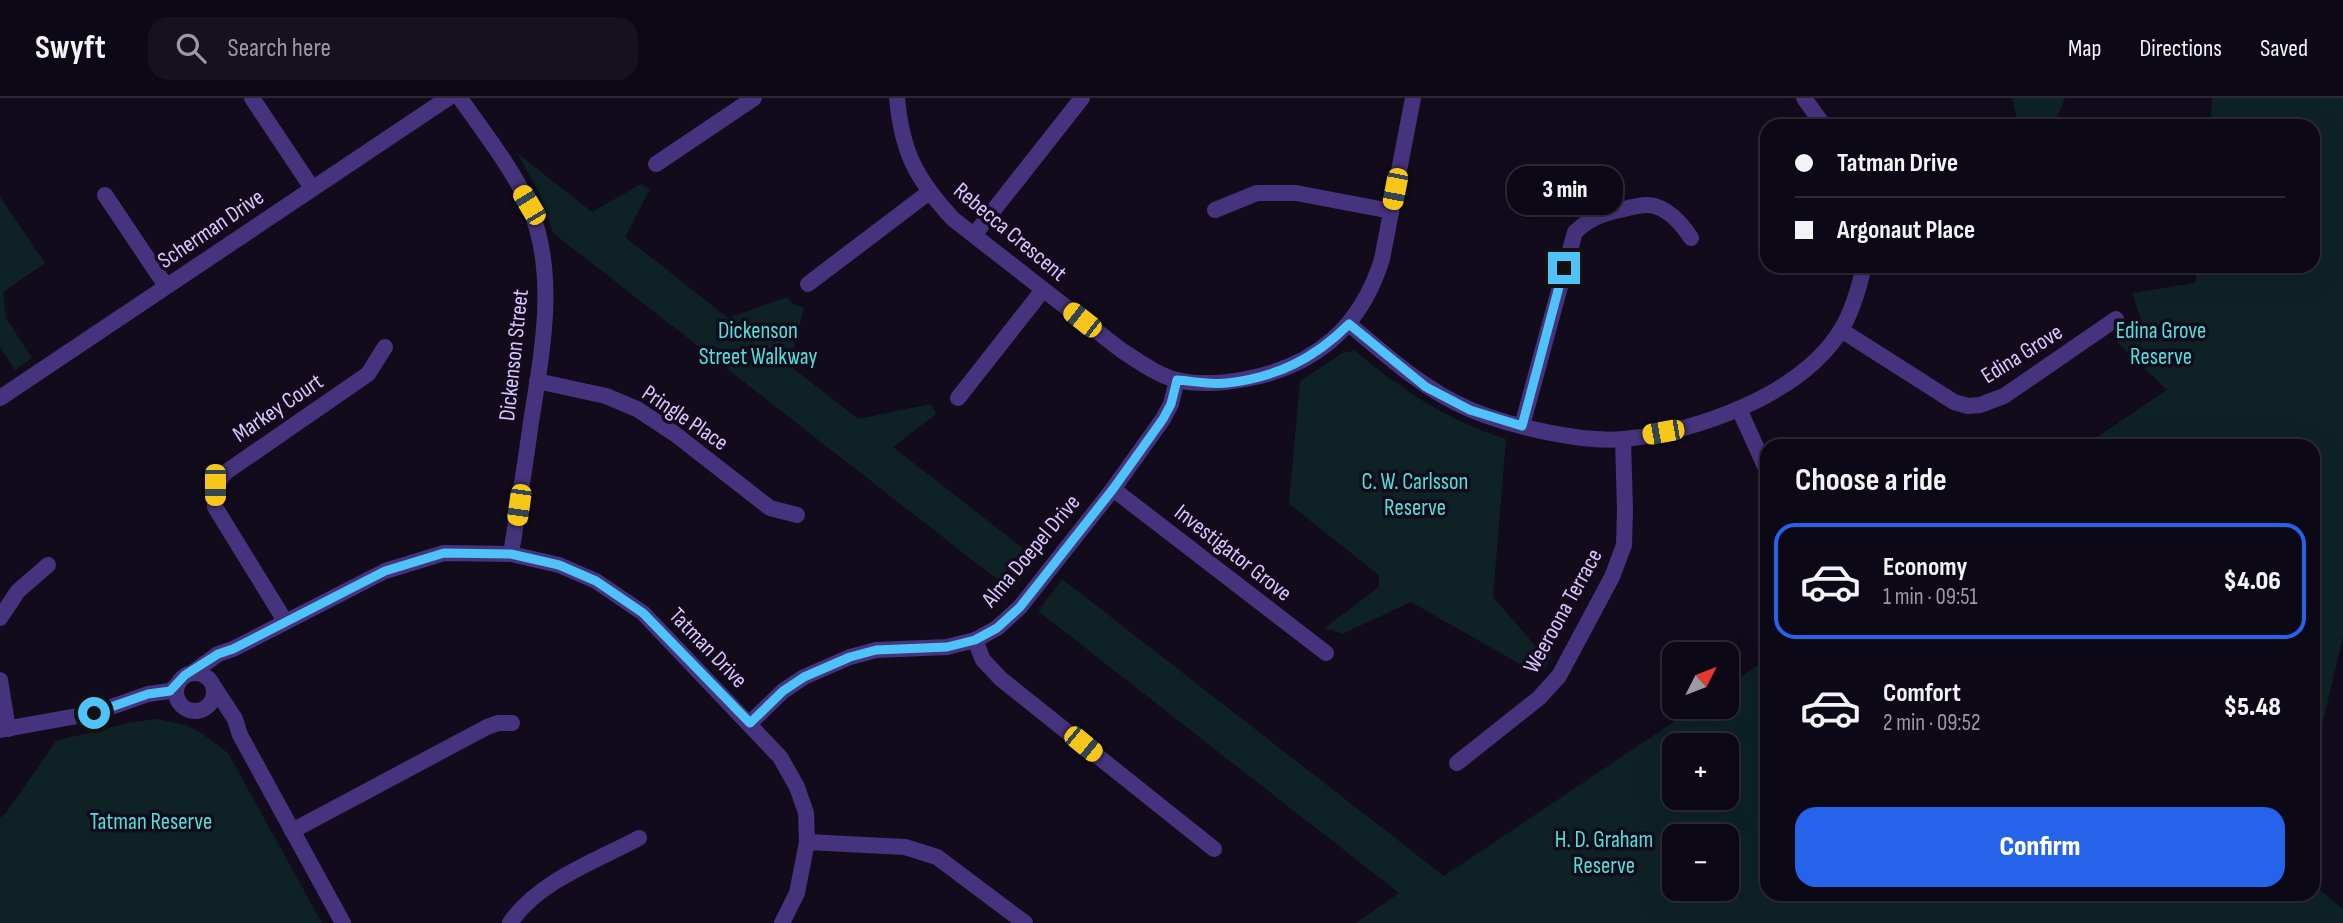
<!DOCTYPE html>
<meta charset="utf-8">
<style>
:root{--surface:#0d0815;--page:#16111e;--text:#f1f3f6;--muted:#9a9aa0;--line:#2d2934;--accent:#2563eb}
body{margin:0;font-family:"Sofia Sans Condensed",sans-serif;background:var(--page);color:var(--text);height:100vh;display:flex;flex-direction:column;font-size:26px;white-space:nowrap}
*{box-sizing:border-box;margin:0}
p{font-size:23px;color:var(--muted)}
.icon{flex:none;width:38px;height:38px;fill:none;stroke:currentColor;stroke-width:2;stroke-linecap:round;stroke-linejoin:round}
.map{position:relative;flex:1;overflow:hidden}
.drawer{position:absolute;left:1760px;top:341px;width:560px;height:462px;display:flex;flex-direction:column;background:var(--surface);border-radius:21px;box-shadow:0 7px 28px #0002,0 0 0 2px var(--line)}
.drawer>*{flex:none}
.guide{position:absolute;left:1760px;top:21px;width:560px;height:154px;border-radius:21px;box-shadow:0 7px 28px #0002,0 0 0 2px var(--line);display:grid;align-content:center;height:154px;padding:0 35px;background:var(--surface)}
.needle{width:46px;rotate:48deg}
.controls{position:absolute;left:1662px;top:544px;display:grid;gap:14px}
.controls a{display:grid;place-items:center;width:77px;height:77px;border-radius:14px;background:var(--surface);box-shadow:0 7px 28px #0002,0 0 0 2px var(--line);font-size:35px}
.end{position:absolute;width:32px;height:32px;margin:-16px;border:9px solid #4fc3f7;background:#111;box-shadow:0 0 0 4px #111}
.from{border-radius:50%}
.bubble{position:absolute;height:49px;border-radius:21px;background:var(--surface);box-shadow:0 7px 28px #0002,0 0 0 2px var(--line);font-size:23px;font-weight:800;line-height:49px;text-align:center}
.car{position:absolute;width:21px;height:42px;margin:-21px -10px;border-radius:9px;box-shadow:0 0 5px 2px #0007;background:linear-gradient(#f5c518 24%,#345 0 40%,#f5c518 0 76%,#345 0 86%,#f5c518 0)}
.guide b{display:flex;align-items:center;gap:24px;height:66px;font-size:26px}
.guide b+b{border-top:2px solid var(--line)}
.guide i{width:18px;height:18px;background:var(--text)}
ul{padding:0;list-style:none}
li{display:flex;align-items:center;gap:21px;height:116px;margin:0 14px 10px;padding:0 21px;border:4px solid transparent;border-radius:21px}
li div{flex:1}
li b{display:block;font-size:26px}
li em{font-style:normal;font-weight:800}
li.current{border-color:var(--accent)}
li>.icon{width:63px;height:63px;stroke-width:1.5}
h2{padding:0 35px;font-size:32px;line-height:84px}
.action{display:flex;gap:14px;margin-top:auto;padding:14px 35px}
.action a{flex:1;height:80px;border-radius:21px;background:var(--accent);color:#fff;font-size:28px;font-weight:800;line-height:80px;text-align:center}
header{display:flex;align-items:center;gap:42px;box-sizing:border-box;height:98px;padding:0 35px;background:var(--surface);border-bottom:2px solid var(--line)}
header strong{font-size:33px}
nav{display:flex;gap:38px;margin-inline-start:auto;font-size:24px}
.search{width:490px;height:63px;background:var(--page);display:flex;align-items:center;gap:18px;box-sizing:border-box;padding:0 24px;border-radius:21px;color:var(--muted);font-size:26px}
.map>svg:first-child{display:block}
</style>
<header>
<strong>Swyft</strong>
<div class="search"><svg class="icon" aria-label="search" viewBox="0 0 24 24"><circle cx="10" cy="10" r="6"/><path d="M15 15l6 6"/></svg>Search here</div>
<nav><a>Map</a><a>Directions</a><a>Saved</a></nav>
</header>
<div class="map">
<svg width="2343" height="825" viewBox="0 0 2343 825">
<rect width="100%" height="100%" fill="#110b1c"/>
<g fill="#0e2226" fill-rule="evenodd">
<path d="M2012,0H2065L2054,28H2018Z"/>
<path d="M2212,0H2343V538L2324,620L2314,652V348H2084L2167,292L2115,242L2142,224L2132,195L2195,185L2197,168H2314V28H2210Z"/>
<path d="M517,55L592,114L641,86L650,91L625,139L728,220L787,199L793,206L804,210L789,267L858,321L931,306L936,316L893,349L1037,461L1012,493L553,135L539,94Z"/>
<path d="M0,99L45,165L3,194L6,220L32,260L15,272L0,249Z"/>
<path d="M1355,253C1402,292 1448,323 1506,341L1493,499L1539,552L1552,559L1539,577L1411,504L1342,536L1325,530L1379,489V477L1289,406L1300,283L1344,254Z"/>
<path d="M1062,481L1444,778L1696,609H1727V588L1767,561L1768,796H2314V787L2343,811V825H1356L1399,795L1038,513ZM1675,648H1727V700H1675ZM1675,738H1727V791H1675Z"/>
<path d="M156,621L185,627L200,634L228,655L322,825H0V720L6,715L56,643L127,625Z"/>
</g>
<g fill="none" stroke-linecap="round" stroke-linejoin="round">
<g stroke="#45347d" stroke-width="16">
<path d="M252,0L312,90"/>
<path d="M460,0C482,32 514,72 529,108C558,176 542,254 531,324C525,368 518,412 511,456"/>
<path d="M897,0C902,54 916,81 953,121L1121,252C1138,263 1157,277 1177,282C1199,287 1225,285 1246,281C1316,268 1361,229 1382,161L1413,0"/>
<path d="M1804,0L1824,28"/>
<path d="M656,66L754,0"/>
<path d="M105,97L166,188"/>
<path d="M1215,112L1257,95H1296L1391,113"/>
<path d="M974,137L1082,0"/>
<path d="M808,186L928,95"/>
<path d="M1349,226C1387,258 1423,291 1469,311C1509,328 1581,345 1624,341C1696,334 1801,297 1841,232C1853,212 1859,190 1864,168"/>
<path d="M1841,232L1954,304L1968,308L1980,307L2004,298L2116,221"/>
<path d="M537,283L606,298L637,311L675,336L770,410L797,417"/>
<path d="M0,300L448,0"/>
<path d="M958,300L1043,192"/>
<path d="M1739,311L1768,375"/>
<path d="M1522,328L1575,134C1589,121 1601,116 1620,112C1628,110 1639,107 1647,107C1666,107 1682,126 1691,140"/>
<path d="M1113,391L1326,555"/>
<path d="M0,520L18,493L48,467"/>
<path d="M285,523L215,409V387L226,374L368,276L385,249"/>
<path d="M975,542L983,562L1001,581L1214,751"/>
<circle cx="195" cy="594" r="19"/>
<path d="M192,575L218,556L233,551L385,473L444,455L511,456L559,467L596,483L643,515L780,659L797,689L806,715L807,744L797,795L782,825"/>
<path d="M0,582L8,631"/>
<path d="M214,589L235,621L240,637L343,825"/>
<path d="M750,625L783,593L804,579L850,559L876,552L947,549L975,542L997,530L1020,509L1113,391L1163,321L1171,306L1177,282"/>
<path d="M0,632L94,615L148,596L170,593L177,587"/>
<path d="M1457,665L1539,600L1559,578L1612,479L1624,447L1625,413L1623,341"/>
<path d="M292,733L487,629L498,625H512"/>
<path d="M807,744L905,749L937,759L1025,825"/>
<path d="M510,825C538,783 596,763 639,740"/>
</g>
</g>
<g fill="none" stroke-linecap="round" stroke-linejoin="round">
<path stroke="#4fc3f7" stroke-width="9" d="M94,615L148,596L170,593L185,577L218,556L233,551L385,473L444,455L511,456L559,467L596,483L643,515L750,625L783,593L804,579L850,559L876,552L947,549L975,542L997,530L1020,509L1113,391L1163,321L1171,306L1177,282C1193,283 1211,287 1227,285C1277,279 1314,261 1349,226L1426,289L1470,312L1522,328L1564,170"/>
</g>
<g text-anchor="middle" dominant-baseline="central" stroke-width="7" stroke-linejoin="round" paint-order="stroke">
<g font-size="23" fill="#d8c6ff" stroke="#110b1c">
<text transform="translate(211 131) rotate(-34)">Scherman Drive</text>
<text transform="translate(1010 134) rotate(40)">Rebecca Crescent</text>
<text transform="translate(2022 256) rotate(-32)">Edina Grove</text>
<text transform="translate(514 257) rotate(-84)">Dickenson Street</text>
<text transform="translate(278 310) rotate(-34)">Markey Court</text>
<text transform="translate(685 320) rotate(34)">Pringle Place</text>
<text transform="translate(1031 453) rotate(-50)">Alma Doepel Drive</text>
<text transform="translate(1233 455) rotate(38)">Investigator Grove</text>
<text transform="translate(1563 513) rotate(-61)">Weeroona Terrace</text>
<text transform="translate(708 550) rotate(46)">Tatman Drive</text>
</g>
<g font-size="23" fill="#51e0d9" stroke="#110b1c">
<text x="758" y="233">Dickenson<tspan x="758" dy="26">Street Walkway</tspan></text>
<text x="2161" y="233">Edina Grove<tspan x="2161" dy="26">Reserve</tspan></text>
<text x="1415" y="384">C. W. Carlsson<tspan x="1415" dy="26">Reserve</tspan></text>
<text x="151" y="724">Tatman Reserve</text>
<text x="1604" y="742">H. D. Graham<tspan x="1604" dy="26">Reserve</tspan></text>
</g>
</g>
</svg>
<div class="controls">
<a><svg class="needle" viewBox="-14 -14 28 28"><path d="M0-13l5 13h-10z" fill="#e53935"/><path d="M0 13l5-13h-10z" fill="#9a9aa0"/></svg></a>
<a>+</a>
<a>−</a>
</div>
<i class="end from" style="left:94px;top:615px"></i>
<i class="end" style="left:1564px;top:170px"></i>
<div class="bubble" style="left:1507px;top:68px;width:116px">3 min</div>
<i class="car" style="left:1395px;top:91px;rotate:191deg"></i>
<i class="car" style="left:529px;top:107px;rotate:329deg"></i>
<i class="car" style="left:1082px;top:222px;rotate:308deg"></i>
<i class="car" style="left:1663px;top:334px;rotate:260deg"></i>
<i class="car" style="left:215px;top:387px;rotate:180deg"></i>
<i class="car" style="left:519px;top:407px;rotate:188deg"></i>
<i class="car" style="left:1083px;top:646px;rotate:129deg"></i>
<div class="guide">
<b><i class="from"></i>Tatman Drive</b>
<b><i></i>Argonaut Place</b>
</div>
<section class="drawer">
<h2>Choose a ride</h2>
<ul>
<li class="current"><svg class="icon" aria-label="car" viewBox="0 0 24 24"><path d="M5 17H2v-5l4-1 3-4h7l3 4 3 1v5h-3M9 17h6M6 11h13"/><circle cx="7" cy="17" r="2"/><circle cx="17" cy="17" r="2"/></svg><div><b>Economy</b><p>1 min · 09:51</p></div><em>$4.06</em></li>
<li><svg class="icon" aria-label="car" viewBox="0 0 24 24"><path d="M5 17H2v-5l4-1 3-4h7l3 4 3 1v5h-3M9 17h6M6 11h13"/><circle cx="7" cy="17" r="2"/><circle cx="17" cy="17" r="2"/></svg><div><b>Comfort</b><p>2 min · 09:52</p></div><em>$5.48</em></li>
</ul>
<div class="action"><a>Confirm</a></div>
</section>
</div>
